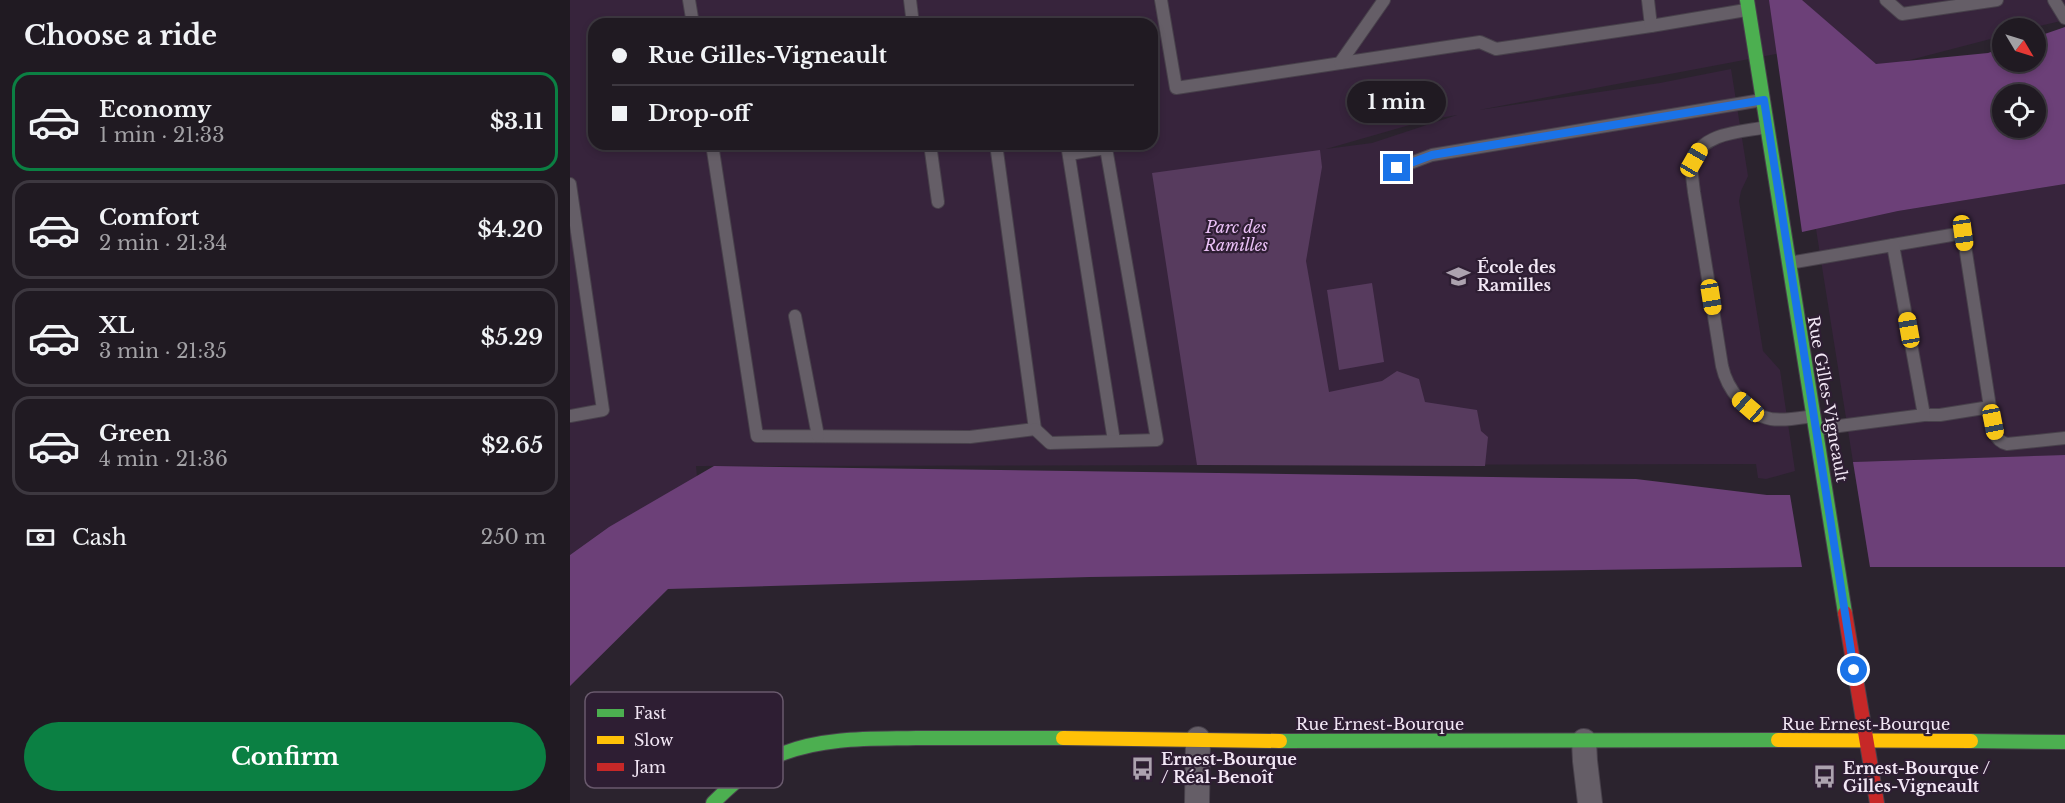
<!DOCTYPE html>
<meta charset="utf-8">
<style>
:root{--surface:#201a22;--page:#28232a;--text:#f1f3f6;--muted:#a2a1a5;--line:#3d3840;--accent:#0b8043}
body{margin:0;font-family:"Libre Baskerville",serif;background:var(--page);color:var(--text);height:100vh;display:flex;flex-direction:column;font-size:22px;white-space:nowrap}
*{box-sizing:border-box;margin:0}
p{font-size:20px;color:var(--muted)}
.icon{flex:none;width:33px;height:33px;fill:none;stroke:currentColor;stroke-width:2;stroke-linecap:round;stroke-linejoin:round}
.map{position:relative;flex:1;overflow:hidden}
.side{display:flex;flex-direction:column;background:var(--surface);width:570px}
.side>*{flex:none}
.hud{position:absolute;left:18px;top:18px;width:570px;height:132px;border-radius:18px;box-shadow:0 3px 9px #0003,0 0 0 2px var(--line);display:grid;align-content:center;height:132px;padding:0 24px;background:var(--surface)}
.needle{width:39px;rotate:128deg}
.controls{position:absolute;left:1422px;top:18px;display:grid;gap:12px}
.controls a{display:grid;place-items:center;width:54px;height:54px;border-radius:50%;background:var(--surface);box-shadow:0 3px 9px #0003,0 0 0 2px var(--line);font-size:30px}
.end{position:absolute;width:27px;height:27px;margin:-14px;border:8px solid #1a73e8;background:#fff;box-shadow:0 0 0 3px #fff}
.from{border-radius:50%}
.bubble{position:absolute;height:42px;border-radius:21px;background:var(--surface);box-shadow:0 3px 9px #0003,0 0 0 2px var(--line);font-size:20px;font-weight:700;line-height:42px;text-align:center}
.car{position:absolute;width:18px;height:36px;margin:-18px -9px;border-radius:8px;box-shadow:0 0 4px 2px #0007;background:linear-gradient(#f5c518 24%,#345 0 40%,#f5c518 0 76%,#345 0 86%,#f5c518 0)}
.hud b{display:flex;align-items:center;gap:21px;height:57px;font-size:22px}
.hud b+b{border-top:2px solid var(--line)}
.hud i{width:15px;height:15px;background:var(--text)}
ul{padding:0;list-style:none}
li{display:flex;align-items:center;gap:18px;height:99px;margin:0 12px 9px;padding:0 12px;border:3px solid var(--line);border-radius:18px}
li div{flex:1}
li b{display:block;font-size:22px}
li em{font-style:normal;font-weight:700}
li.active{border-color:var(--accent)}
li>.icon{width:54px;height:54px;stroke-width:1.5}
h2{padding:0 24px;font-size:27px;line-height:72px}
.pay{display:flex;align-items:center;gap:15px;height:66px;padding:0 24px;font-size:22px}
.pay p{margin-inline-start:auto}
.cta{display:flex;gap:12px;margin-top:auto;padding:12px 24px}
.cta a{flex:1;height:69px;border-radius:36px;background:var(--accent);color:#fff;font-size:24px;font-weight:700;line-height:69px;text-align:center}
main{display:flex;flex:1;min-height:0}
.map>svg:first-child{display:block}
</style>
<main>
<section class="side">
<h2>Choose a ride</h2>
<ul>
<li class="active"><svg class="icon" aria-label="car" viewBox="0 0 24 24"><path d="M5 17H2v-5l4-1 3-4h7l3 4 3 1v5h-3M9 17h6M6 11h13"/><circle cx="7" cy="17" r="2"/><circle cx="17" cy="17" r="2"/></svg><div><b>Economy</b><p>1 min · 21:33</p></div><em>$3.11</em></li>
<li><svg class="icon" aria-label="car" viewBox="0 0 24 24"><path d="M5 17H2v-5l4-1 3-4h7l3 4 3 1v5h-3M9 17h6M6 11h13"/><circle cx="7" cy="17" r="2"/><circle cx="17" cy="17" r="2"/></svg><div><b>Comfort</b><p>2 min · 21:34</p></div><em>$4.20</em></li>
<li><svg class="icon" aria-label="car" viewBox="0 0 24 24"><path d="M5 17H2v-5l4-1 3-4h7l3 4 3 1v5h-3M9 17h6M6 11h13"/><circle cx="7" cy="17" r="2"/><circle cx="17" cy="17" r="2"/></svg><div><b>XL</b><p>3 min · 21:35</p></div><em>$5.29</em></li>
<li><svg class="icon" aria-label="car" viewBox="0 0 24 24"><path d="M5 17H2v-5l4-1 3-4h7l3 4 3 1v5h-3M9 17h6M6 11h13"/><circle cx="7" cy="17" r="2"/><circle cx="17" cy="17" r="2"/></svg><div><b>Green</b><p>4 min · 21:36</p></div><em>$2.65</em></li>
</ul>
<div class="pay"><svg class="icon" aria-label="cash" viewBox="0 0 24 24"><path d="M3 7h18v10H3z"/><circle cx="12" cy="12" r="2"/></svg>Cash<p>250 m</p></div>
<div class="cta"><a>Confirm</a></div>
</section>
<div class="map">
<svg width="1495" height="803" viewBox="0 0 1495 803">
<rect width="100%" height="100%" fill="#2b232e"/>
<g fill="#37243c" fill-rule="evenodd">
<path d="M0,0H1495V20L1461,28H1432V36L1290,73L1216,52L909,110L1090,83L1161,69L1178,176L1171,191L1169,201L1193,351L1210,370L1225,471L1196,479L1188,478L1186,464L126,466L130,509L39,527L0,555ZM24,24H582V144H24ZM887,115L802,143L756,149L857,120Z"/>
<path d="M1495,184V455L1283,462L1246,229L1328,211Z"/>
</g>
<g fill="#573b5e">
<path d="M750,150L752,167L736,261L759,392L812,381L827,371L849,379L855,402L907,410L911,431L918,437L915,466L627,465L582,173Z"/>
<path d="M802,283L814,362L769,370L757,290Z"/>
</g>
<g fill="#6c4078" fill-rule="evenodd">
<path d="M1199,0H1232L1306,64L1418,53L1432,48V62H1466V37L1495,27V184L1328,211L1232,232ZM1432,94H1466V128H1432Z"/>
<path d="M1495,455V567H1300L1283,462Z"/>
<path d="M144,466L1066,479L1197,495H1220L1232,567L520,577L98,589L0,686V555L39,527Z"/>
</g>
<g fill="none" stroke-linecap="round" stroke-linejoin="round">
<defs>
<g id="lane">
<path d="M119,0L123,24"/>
<path d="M340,0L343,24"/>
<path d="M591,0L606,88L910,42L926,49L1081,26"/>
<path d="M1078,0L1081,26L1176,10"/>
<path d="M1316,0L1332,14L1427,0"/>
<path d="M1484,0L1495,18"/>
<path d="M770,63L814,0"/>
<path d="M1197,127C1172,132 1133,132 1123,160C1120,170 1123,182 1124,192L1152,366C1157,389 1176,414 1201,419C1215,421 1229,418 1243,416"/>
<path d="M142,144L187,436L400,437L465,429L426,144"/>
<path d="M360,144L368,202"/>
<path d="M497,144L544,441"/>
<path d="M827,168L862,155L1192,100"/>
<path d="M0,184L33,410L0,416"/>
<path d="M1323,245L1393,233L1420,407L1370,415H1354"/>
<path d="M1219,263L1323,245L1354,415L1246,429"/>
<path d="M225,316L248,436"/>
<path d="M1420,407C1422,421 1421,440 1437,444L1495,438"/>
<path d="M465,429L480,443L587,440L536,148L499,154"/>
</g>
<g id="street">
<path d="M1014,741L1015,761L1020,803"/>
<path d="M627,803L628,739"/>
</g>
<g id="fast">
<path d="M1177,0L1275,613"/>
<path d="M710,741L1208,740"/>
<path d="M1401,741L1495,742"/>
<path d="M143,803C164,782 186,763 214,753C256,737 301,739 346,738C395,738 444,738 493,738"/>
</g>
<g id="slow">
<path d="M493,738L710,741"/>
<path d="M1208,740L1401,741"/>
</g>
<path id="jam" d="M1275,613L1307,803"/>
</defs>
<use href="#lane" stroke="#48414b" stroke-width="14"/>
<use href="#street" stroke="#48414b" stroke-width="26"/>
<use href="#fast" stroke="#48414b" stroke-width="16"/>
<use href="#slow" stroke="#48414b" stroke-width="16"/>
<use href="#jam" stroke="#48414b" stroke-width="16"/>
<use href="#lane" stroke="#655e67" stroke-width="12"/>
<use href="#street" stroke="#655e67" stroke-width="24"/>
<use href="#fast" stroke="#4caf50" stroke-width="14"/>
<use href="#slow" stroke="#ffc107" stroke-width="14"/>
<use href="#jam" stroke="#c62828" stroke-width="14"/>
</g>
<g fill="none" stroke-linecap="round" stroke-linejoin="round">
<path stroke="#1a73e8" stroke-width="8" d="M827,168L862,155L1194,100L1284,670"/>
</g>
<defs>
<symbol id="school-bare" viewBox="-9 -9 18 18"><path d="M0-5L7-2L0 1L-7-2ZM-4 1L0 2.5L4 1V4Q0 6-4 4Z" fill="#aca2af" stroke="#2e1e33" stroke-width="2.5" paint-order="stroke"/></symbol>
<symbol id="bus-bare" viewBox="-9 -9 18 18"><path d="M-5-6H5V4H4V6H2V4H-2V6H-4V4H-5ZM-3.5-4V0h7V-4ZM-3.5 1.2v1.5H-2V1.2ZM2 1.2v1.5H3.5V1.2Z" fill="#aca2af" stroke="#2e1e33" stroke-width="2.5" paint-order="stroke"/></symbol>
</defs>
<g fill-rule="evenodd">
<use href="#school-bare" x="872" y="260" width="33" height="33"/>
<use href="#bus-bare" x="556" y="752" width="33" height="33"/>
<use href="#bus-bare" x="1238" y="760" width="33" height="33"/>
</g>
<g text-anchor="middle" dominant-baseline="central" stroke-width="4.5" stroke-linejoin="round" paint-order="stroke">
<g font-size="16" font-style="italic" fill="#ebc1f7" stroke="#2e1e33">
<text x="666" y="227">Parc des<tspan x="666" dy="18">Ramilles</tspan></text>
</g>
<g font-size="16" font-weight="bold" fill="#f2e7f5" stroke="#2e1e33" text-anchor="start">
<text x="907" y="267">École des<tspan x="907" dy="18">Ramilles</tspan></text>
<text x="591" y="759">Ernest-Bourque<tspan x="591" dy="18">/ Réal-Benoît</tspan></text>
<text x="1273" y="768">Ernest-Bourque /<tspan x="1273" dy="18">Gilles-Vigneault</tspan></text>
</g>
<g font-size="16" fill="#f2e7f5" stroke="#2e1e33">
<text transform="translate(1258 399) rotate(80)">Rue Gilles-Vigneault</text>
<text x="810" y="724">Rue Ernest-Bourque</text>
<text x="1296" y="724">Rue Ernest-Bourque</text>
</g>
</g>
<rect x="15" y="692" width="198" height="96" rx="9" fill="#2e1e33" stroke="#695a6d" stroke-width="1.5"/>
<rect x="27" y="709" width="27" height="8" fill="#4caf50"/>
<rect x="27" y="736" width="27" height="8" fill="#ffc107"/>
<rect x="27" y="763" width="27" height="8" fill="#c62828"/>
<g font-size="16" fill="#f2e7f5">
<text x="64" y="719">Fast</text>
<text x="64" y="746">Slow</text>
<text x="64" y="773">Jam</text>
</g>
</svg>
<div class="controls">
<a><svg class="needle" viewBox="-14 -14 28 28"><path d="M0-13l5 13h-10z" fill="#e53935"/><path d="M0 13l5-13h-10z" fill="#a2a1a5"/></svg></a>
<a><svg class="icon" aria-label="locate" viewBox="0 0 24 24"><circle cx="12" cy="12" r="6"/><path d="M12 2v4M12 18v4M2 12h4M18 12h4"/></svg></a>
</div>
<i class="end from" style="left:1284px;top:670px"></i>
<i class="end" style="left:827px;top:168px"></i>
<div class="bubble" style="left:777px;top:81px;width:99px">1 min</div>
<i class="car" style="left:1124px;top:160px;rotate:30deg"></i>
<i class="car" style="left:1393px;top:233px;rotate:172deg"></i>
<i class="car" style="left:1141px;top:297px;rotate:171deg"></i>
<i class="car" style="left:1339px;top:330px;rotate:350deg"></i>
<i class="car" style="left:1178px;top:407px;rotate:311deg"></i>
<i class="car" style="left:1423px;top:422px;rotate:169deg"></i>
<div class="hud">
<b><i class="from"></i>Rue Gilles-Vigneault</b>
<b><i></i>Drop-off</b>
</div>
</div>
</main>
